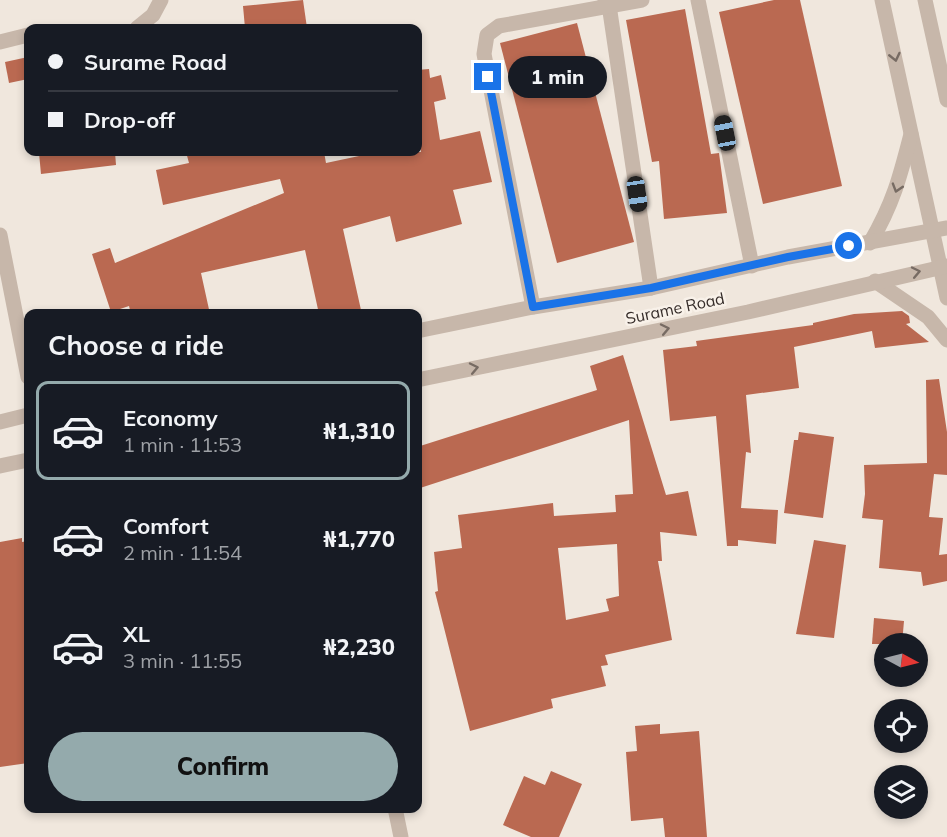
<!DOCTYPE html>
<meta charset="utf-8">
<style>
:root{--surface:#171b24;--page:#242831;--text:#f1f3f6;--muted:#9ea1a6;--line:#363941;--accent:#94aaac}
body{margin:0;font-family:Mulish,sans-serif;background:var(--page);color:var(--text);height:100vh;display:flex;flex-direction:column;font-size:22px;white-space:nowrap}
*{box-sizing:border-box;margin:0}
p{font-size:20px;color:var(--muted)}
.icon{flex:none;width:33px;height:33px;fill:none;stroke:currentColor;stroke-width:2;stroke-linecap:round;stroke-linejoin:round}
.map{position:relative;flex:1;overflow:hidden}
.sheet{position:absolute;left:24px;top:309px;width:398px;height:504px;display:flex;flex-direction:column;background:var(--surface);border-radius:12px;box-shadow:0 3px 9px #0003}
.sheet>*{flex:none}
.banner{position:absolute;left:24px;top:24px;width:398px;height:132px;border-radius:12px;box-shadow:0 3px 9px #0003;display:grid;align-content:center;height:132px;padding:0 24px;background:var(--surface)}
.needle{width:39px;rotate:97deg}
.fabs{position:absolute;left:874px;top:633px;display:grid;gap:12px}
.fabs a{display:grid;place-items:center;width:54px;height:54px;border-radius:50%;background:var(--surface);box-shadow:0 3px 9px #0003;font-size:30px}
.end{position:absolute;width:27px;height:27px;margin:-14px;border:8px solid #1a73e8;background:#fff;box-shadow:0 0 0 3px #fff}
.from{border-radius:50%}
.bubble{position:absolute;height:42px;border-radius:21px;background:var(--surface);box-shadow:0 3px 9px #0003;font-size:20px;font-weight:800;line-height:42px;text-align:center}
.car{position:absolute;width:18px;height:36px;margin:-18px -9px;border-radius:8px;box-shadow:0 0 4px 2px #0007;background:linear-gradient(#222 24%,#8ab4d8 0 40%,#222 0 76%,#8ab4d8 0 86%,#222 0)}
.banner b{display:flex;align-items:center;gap:21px;height:57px;font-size:22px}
.banner b+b{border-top:2px solid var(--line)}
.banner i{width:15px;height:15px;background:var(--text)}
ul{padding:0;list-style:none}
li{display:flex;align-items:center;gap:18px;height:99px;margin:0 12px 9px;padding:0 12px;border:3px solid transparent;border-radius:12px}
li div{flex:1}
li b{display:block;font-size:22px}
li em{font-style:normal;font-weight:800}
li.on{border-color:var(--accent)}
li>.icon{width:54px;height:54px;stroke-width:1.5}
h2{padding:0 24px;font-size:27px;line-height:72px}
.primary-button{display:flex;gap:12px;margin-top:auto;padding:12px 24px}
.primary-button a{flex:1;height:69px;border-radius:36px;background:var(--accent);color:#111;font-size:24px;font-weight:800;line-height:69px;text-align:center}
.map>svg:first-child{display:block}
</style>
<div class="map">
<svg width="947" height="837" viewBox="0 0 947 837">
<rect width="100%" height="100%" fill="#f0e7dd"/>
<g fill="#ba6951" fill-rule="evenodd">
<path d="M303,0L307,28H245L243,6Z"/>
<path d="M774,0H800L842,186L763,204L719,12Z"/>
<path d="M685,9L711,154L719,153L727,213L664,219L659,161L652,162L626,20Z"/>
<path d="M577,23L634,242L557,263L500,43Z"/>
<path d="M28,57V79L9,83L5,62Z"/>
<path d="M429,69L430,78L441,75L446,99L434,102L440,140L480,131L492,182L453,190L462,224L396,242L390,216L343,229L361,310L345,314H319L305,250L201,273L210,314H131L129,306L111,312L92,254L110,248L115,263L284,193L280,179L163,205L156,170L189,163L186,152H324L326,163L378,152H421L417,133V70Z"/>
<path d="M51,152H115L116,165L41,174L39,153Z"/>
<path d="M902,311L909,316L910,323L906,324L929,342L875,348L872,331L794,347L799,388L746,395L751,453L746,452L741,508L778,510L776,544L738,540V546H727L716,416L670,421L663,350L697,346L696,341L813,325V323L854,314Z"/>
<path d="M623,355L666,495L688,491L697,536L660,532L662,561H658L672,640L605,655L608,665L601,666L606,686L551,699L553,708L470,731L435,592L438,591L434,552L462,548L458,515L553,503L554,516L616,512L615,495L633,494L629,420L417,489V447L597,390L590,366ZM617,544L619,596L606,599L609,611L566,620L558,548Z"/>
<path d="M939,379L947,432V475L934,474L929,517L943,518L939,555L947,554V581L923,586L921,572L879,568L883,520L862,518L865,494L864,465L927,463L926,380Z"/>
<path d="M799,432L834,437L823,518L784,513L794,440H798Z"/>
<path d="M22,538V542L28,541V763L0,767V542Z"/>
<path d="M814,540L846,545L834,638L796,634Z"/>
<path d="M874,618L904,621L902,644H872Z"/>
<path d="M660,724V734L699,731L707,837H665L663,818L631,821L626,752L637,751L635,726Z"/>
<path d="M551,771L582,784L559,837H531L503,825L524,776L545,785Z"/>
</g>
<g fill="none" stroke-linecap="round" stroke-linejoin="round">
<g stroke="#c7b7aa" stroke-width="15">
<path d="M605,0L609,5L651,288"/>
<path d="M698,0L752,266"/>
<path d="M882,0L947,298"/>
<path d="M925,0L947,100"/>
<path d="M137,28L153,15L161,0"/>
<path d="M0,42L28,35"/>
<path d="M0,235L28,377"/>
<path d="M870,243C893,204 900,177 911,134"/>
<path d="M875,281L928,317L947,340"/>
<path d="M533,307L484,54L487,35L499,26L642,0"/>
<path d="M417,331L533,307L651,288L788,257L947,228"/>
<path d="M417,380L748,312L947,266"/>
<path d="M0,422L28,415"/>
<path d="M0,466L28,460"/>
<path d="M395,808L401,837"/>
</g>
</g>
<defs><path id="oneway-chevron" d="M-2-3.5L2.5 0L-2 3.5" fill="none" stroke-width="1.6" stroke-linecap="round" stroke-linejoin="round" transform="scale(1.5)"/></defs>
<g stroke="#776b63">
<use href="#oneway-chevron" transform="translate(895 57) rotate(77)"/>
<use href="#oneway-chevron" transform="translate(897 188) rotate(107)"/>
<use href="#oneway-chevron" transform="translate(916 272) rotate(-12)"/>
<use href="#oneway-chevron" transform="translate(665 329) rotate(-12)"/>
<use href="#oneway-chevron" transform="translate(474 368) rotate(-12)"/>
</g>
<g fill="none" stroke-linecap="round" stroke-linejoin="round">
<path stroke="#1a73e8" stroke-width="8" d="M488,77L533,307L651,288L788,257L849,246"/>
</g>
<g text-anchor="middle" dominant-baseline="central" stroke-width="5" stroke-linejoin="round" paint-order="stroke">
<g font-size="16" fill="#352c29" stroke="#f8f1e9">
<text transform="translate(675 308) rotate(-12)">Surame Road</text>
</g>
</g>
</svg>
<div class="fabs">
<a><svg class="needle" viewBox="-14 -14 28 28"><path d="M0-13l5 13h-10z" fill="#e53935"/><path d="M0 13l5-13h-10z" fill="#9ea1a6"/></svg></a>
<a><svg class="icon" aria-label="locate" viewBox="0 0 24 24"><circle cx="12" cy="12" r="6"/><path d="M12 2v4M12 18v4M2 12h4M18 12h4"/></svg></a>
<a><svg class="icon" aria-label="layers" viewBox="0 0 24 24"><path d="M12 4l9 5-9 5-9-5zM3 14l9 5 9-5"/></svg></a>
</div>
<i class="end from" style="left:849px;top:246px"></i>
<i class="end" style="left:488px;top:77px"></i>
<div class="bubble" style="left:508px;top:56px;width:99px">1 min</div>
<i class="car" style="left:725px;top:133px;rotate:349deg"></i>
<i class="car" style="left:637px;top:194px;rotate:172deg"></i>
<div class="banner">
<b><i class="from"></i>Surame Road</b>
<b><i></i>Drop-off</b>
</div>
<section class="sheet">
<h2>Choose a ride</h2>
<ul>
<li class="on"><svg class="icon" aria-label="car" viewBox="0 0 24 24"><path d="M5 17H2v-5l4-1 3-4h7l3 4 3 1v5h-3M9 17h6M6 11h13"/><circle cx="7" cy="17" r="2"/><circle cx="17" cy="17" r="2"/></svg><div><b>Economy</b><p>1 min · 11:53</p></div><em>₦1,310</em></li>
<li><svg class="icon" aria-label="car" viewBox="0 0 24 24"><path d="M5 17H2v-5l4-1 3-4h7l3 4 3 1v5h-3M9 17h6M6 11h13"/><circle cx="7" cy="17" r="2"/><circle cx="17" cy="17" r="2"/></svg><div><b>Comfort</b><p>2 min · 11:54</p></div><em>₦1,770</em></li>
<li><svg class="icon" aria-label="car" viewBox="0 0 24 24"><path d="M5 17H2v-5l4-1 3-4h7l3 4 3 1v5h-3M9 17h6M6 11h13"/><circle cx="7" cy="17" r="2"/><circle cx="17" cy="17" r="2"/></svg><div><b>XL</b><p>3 min · 11:55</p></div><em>₦2,230</em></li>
</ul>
<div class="primary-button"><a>Confirm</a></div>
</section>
</div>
